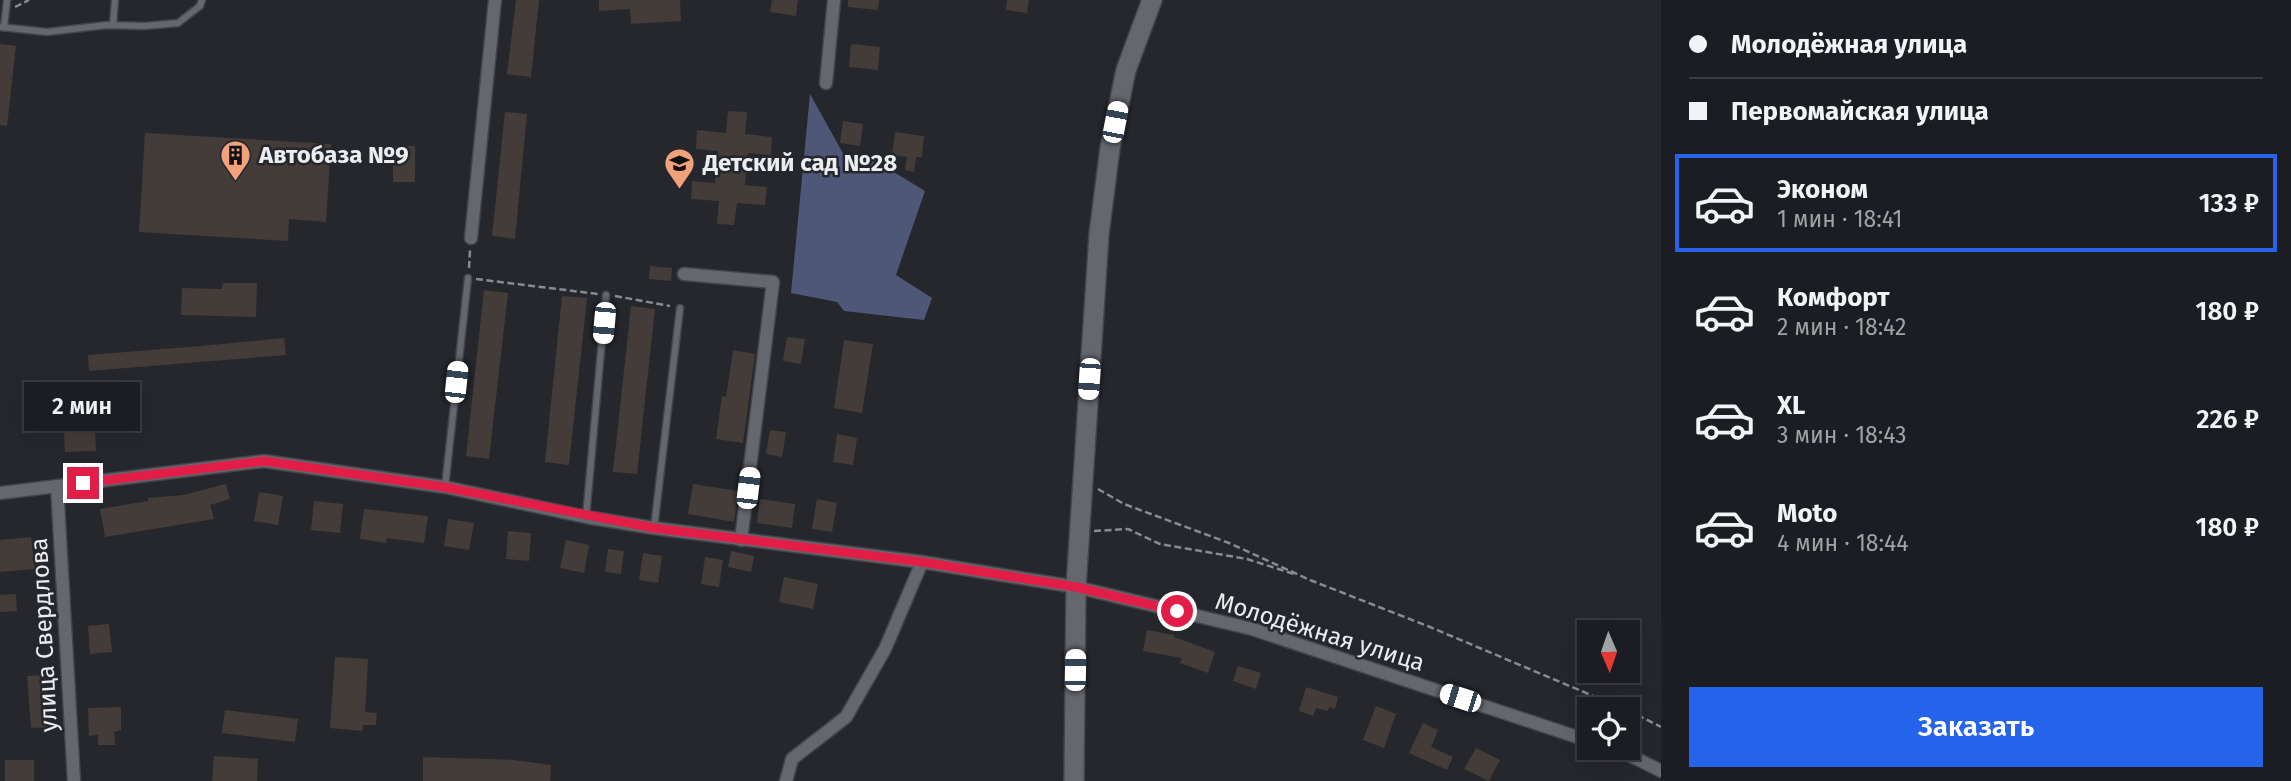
<!DOCTYPE html>
<html lang="ru">
<meta charset="utf-8">
<style>
:root{--surface:#1c1d22;--page:#25262a;--text:#f1f3f6;--muted:#a0a2a5;--line:#3a3b40;--accent:#2563eb}
body{margin:0;font-family:"Fira Sans",sans-serif;background:var(--page);color:var(--text);height:100vh;display:flex;flex-direction:column;font-size:26px;white-space:nowrap}
*{box-sizing:border-box;margin:0}
p{font-size:23px;color:var(--muted)}
.icon{flex:none;width:38px;height:38px;fill:none;stroke:currentColor;stroke-width:2;stroke-linecap:round;stroke-linejoin:round}
.map{position:relative;flex:1;overflow:hidden}
.sheet{display:flex;flex-direction:column;background:var(--surface);width:630px}
.sheet>*{flex:none}
.banner{display:grid;align-content:center;height:154px;padding:0 28px;background:var(--surface)}
.needle{width:46px;rotate:178deg}
.controls{position:absolute;left:1577px;top:620px;display:grid;gap:14px}
.controls a{display:grid;place-items:center;width:63px;height:63px;border-radius:0px;background:var(--surface);box-shadow:0 7px 28px #0002,0 0 0 2px var(--line);font-size:35px}
.end{position:absolute;width:32px;height:32px;margin:-16px;border:9px solid #e11d48;background:#fff;box-shadow:0 0 0 4px #fff}
.from{border-radius:50%}
.bubble{position:absolute;height:49px;border-radius:0px;background:var(--surface);box-shadow:0 7px 28px #0002,0 0 0 2px var(--line);font-size:23px;font-weight:600;line-height:49px;text-align:center}
.car{position:absolute;width:21px;height:42px;margin:-21px -10px;border-radius:9px;box-shadow:0 0 5px 2px #0007;background:linear-gradient(#fff 24%,#345 0 40%,#fff 0 76%,#345 0 86%,#fff 0)}
.banner b{display:flex;align-items:center;gap:24px;height:66px;font-size:26px}
.banner b+b{border-top:2px solid var(--line)}
.banner i{width:18px;height:18px;background:var(--text)}
ul{padding:0;list-style:none}
li{display:flex;align-items:center;gap:21px;height:98px;margin:0 14px 10px;padding:0 14px;border:4px solid transparent;border-radius:0px}
li div{flex:1}
li b{display:block;font-size:26px}
li em{font-style:normal;font-weight:600}
li.current{border-color:var(--accent)}
li>.icon{width:63px;height:63px;stroke-width:1.5}
.action{display:flex;gap:14px;margin-top:auto;padding:14px 28px}
.action a{flex:1;height:80px;border-radius:0px;background:var(--accent);color:#fff;font-size:28px;font-weight:600;line-height:80px;text-align:center}
main{display:flex;flex:1;min-height:0}
.map>svg:first-child{display:block}
</style>
<main>
<div class="map">
<svg width="1661" height="781" viewBox="0 0 1661 781">
<rect width="100%" height="100%" fill="#25272d"/>
<path fill="#4f5779" d="M810,94L845,157L874,160L925,191L896,275L932,298L924,320L844,311L837,302L791,293Z"/>
<g fill="#443c39">
<path d="M516,0H539L531,77L507,74Z"/>
<path d="M599,0H680L681,21L631,24L630,9L599,11Z"/>
<path d="M772,0H798L796,16L770,12Z"/>
<path d="M848,0H879L878,10L848,7Z"/>
<path d="M1007,0H1029L1027,13L1006,10Z"/>
<path d="M0,44L16,46L7,126L0,125Z"/>
<path d="M851,44L880,47L878,70L849,67Z"/>
<path d="M728,111L747,112L745,134L772,137L771,155L748,153L745,185L767,187L765,205L737,203L734,225L717,224L719,201L691,199L692,181L715,183L718,151L696,149L697,130L726,133Z"/>
<path d="M505,112L527,114L515,239L492,236Z"/>
<path d="M843,121L863,124L860,146L840,143Z"/>
<path d="M895,132L924,136L922,157H916L914,172L905,170L907,157L892,155Z"/>
<path d="M145,133L331,144L326,222L289,219L288,241L139,232Z"/>
<rect x="393" y="146" width="22" height="36"/>
<path d="M650,266L672,268L671,281L649,279Z"/>
<path d="M223,283H257L256,317L181,315L182,288L222,289Z"/>
<path d="M484,290L508,293L489,459L466,456Z"/>
<path d="M562,296L587,298L569,465L545,462Z"/>
<path d="M631,306L655,309L637,474L613,472Z"/>
<path d="M787,337L805,339L801,364L783,361Z"/>
<path d="M284,338L286,355L89,371L88,355L201,346Z"/>
<path d="M844,340L873,344L862,413L834,408Z"/>
<path d="M733,350L755,354L743,443L716,439L722,396L726,397Z"/>
<path d="M93,383L96,451L65,452L62,385Z"/>
<path d="M770,430L786,432L782,457L766,454Z"/>
<path d="M837,434L857,438L853,465L833,462Z"/>
<path d="M226,484L230,499L210,505L214,519L105,537L100,509L148,501V498L183,495Z"/>
<path d="M693,484L738,491L734,522L688,514Z"/>
<path d="M259,492L283,496L278,525L254,521Z"/>
<path d="M760,499L795,504L792,528L757,523Z"/>
<path d="M817,499L837,503L832,532L812,529Z"/>
<path d="M314,501L343,504L340,533L311,530Z"/>
<path d="M364,509L428,516L424,543L387,538L386,543L360,539Z"/>
<path d="M448,519L474,523L469,550L444,546Z"/>
<path d="M508,531L531,533L529,561L506,559Z"/>
<path d="M31,537L35,569L0,572V540Z"/>
<path d="M566,540L589,545L584,573L560,568Z"/>
<path d="M608,549L624,551L621,574L605,572Z"/>
<path d="M731,551L754,556L751,572L728,567Z"/>
<path d="M643,553L662,556L658,583L639,580Z"/>
<path d="M705,557L723,560L719,587L701,584Z"/>
<path d="M784,577L818,584L813,609L779,602Z"/>
<path d="M16,594L17,611L0,612V595Z"/>
<path d="M109,624L112,652L90,654L88,626Z"/>
<path d="M1147,630L1174,635V637L1215,652L1208,673L1180,663L1182,658L1143,651Z"/>
<path d="M335,657L368,659L365,712L377,713L376,725H363L362,731L330,728Z"/>
<path d="M1238,666L1261,673L1256,689L1233,681Z"/>
<path d="M46,675L50,727L31,728L27,676Z"/>
<path d="M1306,687L1338,697L1335,709L1329,707L1328,711L1316,708L1313,716L1299,711Z"/>
<path d="M1376,706L1396,714L1384,748L1363,740Z"/>
<path d="M121,707V730L114,732L115,745H98V735L89,736L88,708Z"/>
<path d="M225,710L298,719L295,742L222,733Z"/>
<path d="M1423,723L1438,730L1431,747L1453,757L1447,770L1409,753Z"/>
<path d="M1476,748L1500,760L1489,781L1464,769Z"/>
<path d="M214,756L258,759L257,781H212Z"/>
<path d="M423,757L514,760L551,765L550,781H423Z"/>
<rect x="5" y="760" width="29" height="21"/>
</g>
<g fill="none" stroke-linecap="round" stroke-linejoin="round">
<defs>
<g id="lane">
<path d="M113,25L115,0"/>
<path d="M0,27L47,32L107,25L145,26L178,23L200,6L202,0"/>
<path d="M4,27L7,0"/>
<path d="M445,487L468,278"/>
<path d="M586,517L606,295"/>
<path d="M654,528L680,308"/>
</g>
<g id="street">
<path d="M826,83L834,0"/>
<path d="M471,238L495,0"/>
<path d="M684,274L773,282L741,540"/>
<path d="M57,486L74,781"/>
<path d="M0,493L264,461L445,487L586,517L654,528L922,562L1076,587L1252,629L1589,741"/>
<path d="M1608,747L1627,754L1661,771"/>
<path d="M786,781L792,759L846,717L885,649L922,562"/>
</g>
<path id="secondary" d="M1074,781L1076,587L1099,234L1110,148L1126,70L1152,0"/>
</defs>
<use href="#lane" stroke="#43454a" stroke-width="9"/>
<use href="#street" stroke="#43454a" stroke-width="15"/>
<use href="#secondary" stroke="#43454a" stroke-width="22"/>
<g stroke="#898b90" stroke-width="2.5" stroke-dasharray="7 3.5" stroke-linecap="butt">
<path d="M15,7L29,0"/>
<path d="M469,268L470,250"/>
<path d="M476,279L598,294"/>
<path d="M615,296L670,306"/>
<path d="M1098,489L1124,504L1229,543L1310,580L1430,627L1624,709"/>
<path d="M1094,531L1128,529L1160,544L1247,559L1294,574"/>
<path d="M1628,710L1661,727"/>
</g>
<use href="#lane" stroke="#65676e" stroke-width="6"/>
<use href="#street" stroke="#65676e" stroke-width="12"/>
<use href="#secondary" stroke="#65676e" stroke-width="19"/>
</g>
<g fill="none" stroke-linecap="round" stroke-linejoin="round">
<path stroke="#e11d48" stroke-width="9" d="M83,483L264,461L444,487L654,528L922,562L1076,587L1177,611"/>
</g>
<defs>
<symbol id="building-pin" viewBox="-11 -11 22 30"><path d="M0 17L-7.5 6A9.5 9.5 0 1 1 7.5 6Z" fill="#f1a17b" stroke="#25272d"/><path d="M-4-6H4V6H1V3H-1V6H-4ZM-2.5-4.3h1.7v1.8h-1.7ZM.8-4.3h1.7v1.8H.8ZM-2.5-1h1.7V.8h-1.7ZM.8-1h1.7V.8H.8Z" fill="#111"/></symbol>
<symbol id="school-pin" viewBox="-11 -11 22 30"><path d="M0 17L-7.5 6A9.5 9.5 0 1 1 7.5 6Z" fill="#f1a17b" stroke="#25272d"/><path d="M0-5L7-2L0 1L-7-2ZM-4 1L0 2.5L4 1V4Q0 6-4 4Z" fill="#111"/></symbol>
</defs>
<g fill-rule="evenodd">
<use href="#building-pin" x="218" y="138" width="35" height="47"/>
<use href="#school-pin" x="662" y="146" width="35" height="47"/>
</g>
<g text-anchor="middle" dominant-baseline="central" stroke-width="5" stroke-linejoin="round" paint-order="stroke">
<g font-size="24" font-weight="bold" fill="#ecedf1" stroke="#25272d" text-anchor="start">
<text x="259" y="155">Автобаза №9</text>
<text x="703" y="163">Детский сад №28</text>
</g>
<g font-size="24" fill="#ecedf1" stroke="#25272d">
<text transform="translate(1320 632) rotate(17)">Молодёжная улица</text>
<text transform="translate(44 635) rotate(-93)">улица Свердлова</text>
</g>
</g>
</svg>
<div class="controls">
<a><svg class="needle" viewBox="-14 -14 28 28"><path d="M0-13l5 13h-10z" fill="#e53935"/><path d="M0 13l5-13h-10z" fill="#a0a2a5"/></svg></a>
<a><svg class="icon" aria-label="locate" viewBox="0 0 24 24"><circle cx="12" cy="12" r="6"/><path d="M12 2v4M12 18v4M2 12h4M18 12h4"/></svg></a>
</div>
<i class="end from" style="left:1177px;top:611px"></i>
<i class="end" style="left:83px;top:483px"></i>
<div class="bubble" style="left:24px;top:382px;width:116px">2 мин</div>
<i class="car" style="left:1115px;top:122px;rotate:11deg"></i>
<i class="car" style="left:604px;top:323px;rotate:185deg"></i>
<i class="car" style="left:1089px;top:379px;rotate:184deg"></i>
<i class="car" style="left:456px;top:382px;rotate:6deg"></i>
<i class="car" style="left:748px;top:488px;rotate:7deg"></i>
<i class="car" style="left:1075px;top:670px;rotate:1deg"></i>
<i class="car" style="left:1460px;top:698px;rotate:288deg"></i>
</div>
<section class="sheet">
<div class="banner">
<b><i class="from"></i>Молодёжная улица</b>
<b><i></i>Первомайская улица</b>
</div>
<ul>
<li class="current"><svg class="icon" aria-label="car" viewBox="0 0 24 24"><path d="M5 17H2v-5l4-1 3-4h7l3 4 3 1v5h-3M9 17h6M6 11h13"/><circle cx="7" cy="17" r="2"/><circle cx="17" cy="17" r="2"/></svg><div><b>Эконом</b><p>1 мин · 18:41</p></div><em>133 ₽</em></li>
<li><svg class="icon" aria-label="car" viewBox="0 0 24 24"><path d="M5 17H2v-5l4-1 3-4h7l3 4 3 1v5h-3M9 17h6M6 11h13"/><circle cx="7" cy="17" r="2"/><circle cx="17" cy="17" r="2"/></svg><div><b>Комфорт</b><p>2 мин · 18:42</p></div><em>180 ₽</em></li>
<li><svg class="icon" aria-label="car" viewBox="0 0 24 24"><path d="M5 17H2v-5l4-1 3-4h7l3 4 3 1v5h-3M9 17h6M6 11h13"/><circle cx="7" cy="17" r="2"/><circle cx="17" cy="17" r="2"/></svg><div><b>XL</b><p>3 мин · 18:43</p></div><em>226 ₽</em></li>
<li><svg class="icon" aria-label="car" viewBox="0 0 24 24"><path d="M5 17H2v-5l4-1 3-4h7l3 4 3 1v5h-3M9 17h6M6 11h13"/><circle cx="7" cy="17" r="2"/><circle cx="17" cy="17" r="2"/></svg><div><b>Moto</b><p>4 мин · 18:44</p></div><em>180 ₽</em></li>
</ul>
<div class="action"><a>Заказать</a></div>
</section>
</main>
